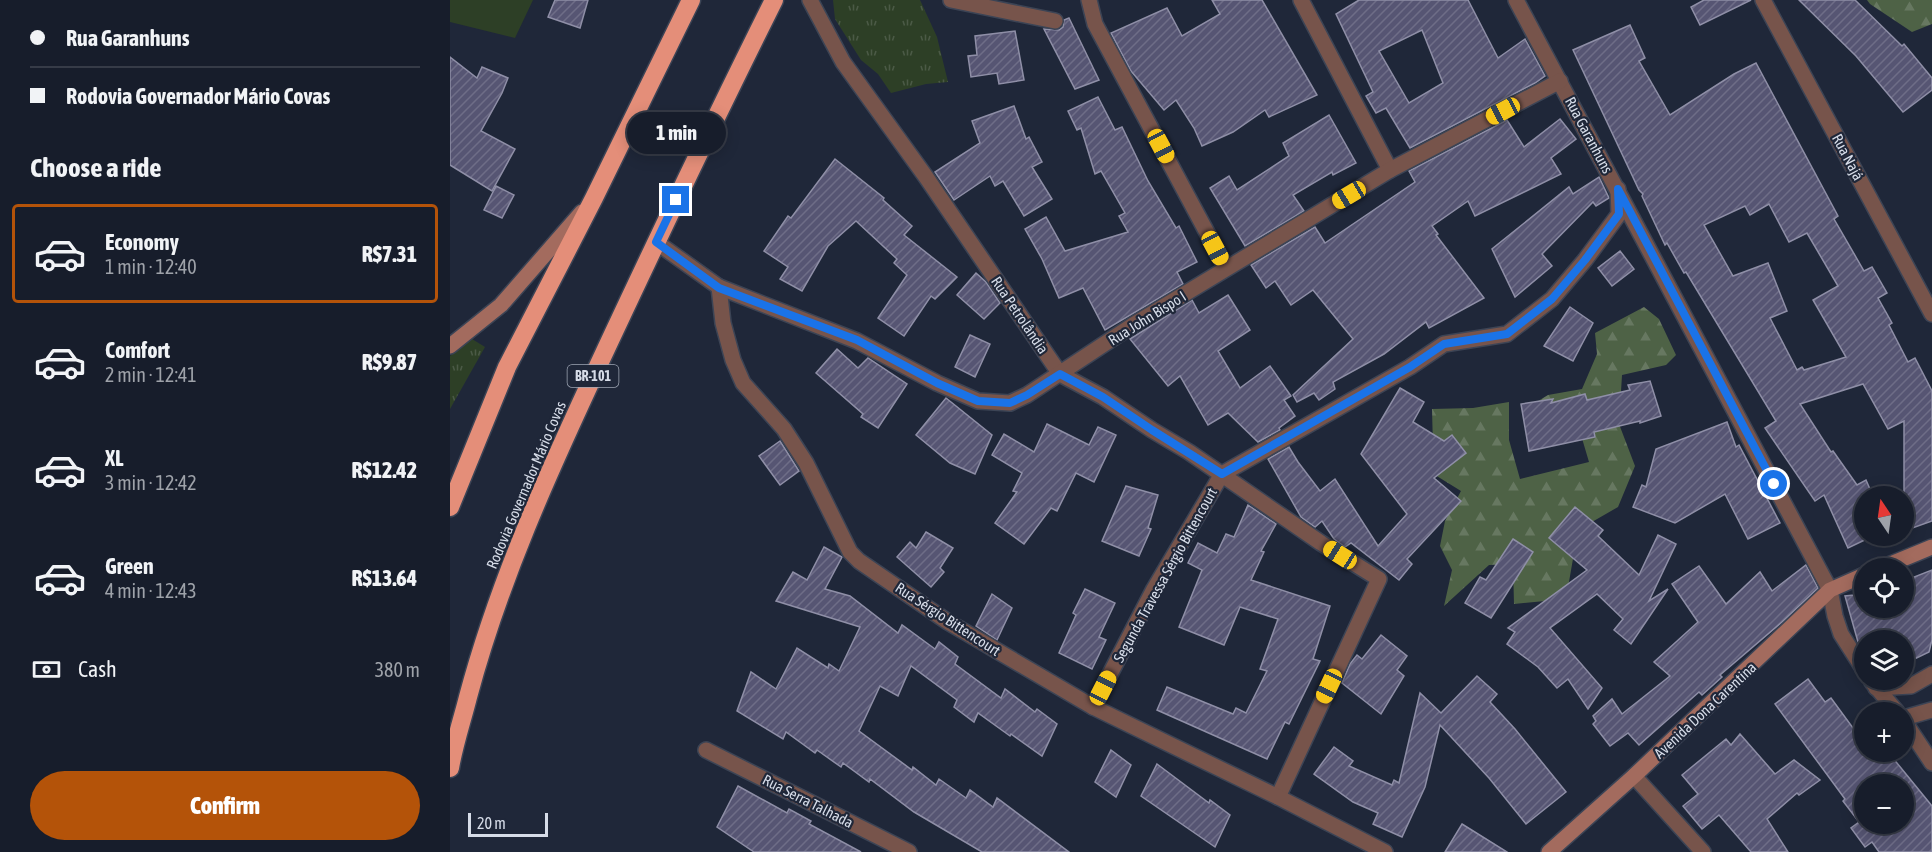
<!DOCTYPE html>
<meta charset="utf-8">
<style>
:root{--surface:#171d2b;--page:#242a37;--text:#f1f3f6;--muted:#9ea2a9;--line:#363b47;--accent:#b45309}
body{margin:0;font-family:"Asap Condensed",sans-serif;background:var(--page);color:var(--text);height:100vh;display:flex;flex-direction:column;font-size:22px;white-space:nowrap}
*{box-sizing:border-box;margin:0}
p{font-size:20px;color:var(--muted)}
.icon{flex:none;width:33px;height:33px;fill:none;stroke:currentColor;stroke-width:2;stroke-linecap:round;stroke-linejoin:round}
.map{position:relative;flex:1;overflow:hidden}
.sheet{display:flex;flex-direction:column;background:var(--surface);width:450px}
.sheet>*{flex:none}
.banner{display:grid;align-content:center;height:132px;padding:0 30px;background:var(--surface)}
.needle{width:39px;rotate:347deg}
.controls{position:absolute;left:1404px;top:486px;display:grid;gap:12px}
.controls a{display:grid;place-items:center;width:60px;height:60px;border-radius:50%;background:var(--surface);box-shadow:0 3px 15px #0003,0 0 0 2px var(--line);font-size:30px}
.scale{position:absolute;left:18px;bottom:15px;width:80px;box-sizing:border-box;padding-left:6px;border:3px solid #d6dce8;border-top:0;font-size:16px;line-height:21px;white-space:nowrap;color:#d6dce8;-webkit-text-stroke:4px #1f2739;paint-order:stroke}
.end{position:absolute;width:27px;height:27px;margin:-14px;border:8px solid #1a73e8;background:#fff;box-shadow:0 0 0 3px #fff}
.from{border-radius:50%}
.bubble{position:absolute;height:42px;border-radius:21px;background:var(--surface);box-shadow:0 3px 15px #0003,0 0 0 2px var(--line);font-size:20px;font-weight:800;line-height:42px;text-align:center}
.car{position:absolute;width:18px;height:36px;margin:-18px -9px;border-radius:8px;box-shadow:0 0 4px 2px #0007;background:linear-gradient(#f5c518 24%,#345 0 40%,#f5c518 0 76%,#345 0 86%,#f5c518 0)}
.banner b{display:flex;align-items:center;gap:21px;height:57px;font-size:22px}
.banner b+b{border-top:2px solid var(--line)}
.banner i{width:15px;height:15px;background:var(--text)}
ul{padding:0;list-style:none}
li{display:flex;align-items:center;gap:18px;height:99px;margin:0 12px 9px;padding:0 18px;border:3px solid transparent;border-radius:6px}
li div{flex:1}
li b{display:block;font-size:22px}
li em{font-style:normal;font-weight:800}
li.active{border-color:var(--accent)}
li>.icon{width:54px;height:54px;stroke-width:1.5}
h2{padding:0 30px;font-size:27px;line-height:72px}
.pay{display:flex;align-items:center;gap:15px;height:66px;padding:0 30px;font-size:22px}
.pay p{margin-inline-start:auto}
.action{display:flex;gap:12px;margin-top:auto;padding:12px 30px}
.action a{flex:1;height:69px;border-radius:36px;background:var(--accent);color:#fff;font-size:24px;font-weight:800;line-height:69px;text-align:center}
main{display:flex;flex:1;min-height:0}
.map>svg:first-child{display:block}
</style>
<main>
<section class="sheet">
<div class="banner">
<b><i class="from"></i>Rua Garanhuns</b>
<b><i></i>Rodovia Governador Mário Covas</b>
</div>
<h2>Choose a ride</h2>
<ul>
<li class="active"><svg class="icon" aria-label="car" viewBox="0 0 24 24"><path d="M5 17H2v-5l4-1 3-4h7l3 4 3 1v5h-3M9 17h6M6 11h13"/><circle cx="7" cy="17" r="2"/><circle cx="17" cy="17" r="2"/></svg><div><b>Economy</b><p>1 min · 12:40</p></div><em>R$7.31</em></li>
<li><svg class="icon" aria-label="car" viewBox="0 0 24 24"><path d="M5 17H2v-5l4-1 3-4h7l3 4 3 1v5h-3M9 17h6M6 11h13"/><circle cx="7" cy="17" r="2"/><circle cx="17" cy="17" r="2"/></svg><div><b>Comfort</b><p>2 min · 12:41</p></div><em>R$9.87</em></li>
<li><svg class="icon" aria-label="car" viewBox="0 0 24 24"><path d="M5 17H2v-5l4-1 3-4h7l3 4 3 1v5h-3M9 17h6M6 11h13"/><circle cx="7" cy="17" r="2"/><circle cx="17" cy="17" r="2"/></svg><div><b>XL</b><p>3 min · 12:42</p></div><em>R$12.42</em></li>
<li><svg class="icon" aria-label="car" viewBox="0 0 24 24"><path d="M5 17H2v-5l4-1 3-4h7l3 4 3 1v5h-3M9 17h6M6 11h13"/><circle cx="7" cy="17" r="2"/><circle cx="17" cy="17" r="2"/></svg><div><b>Green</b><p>4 min · 12:43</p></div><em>R$13.64</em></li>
</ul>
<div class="pay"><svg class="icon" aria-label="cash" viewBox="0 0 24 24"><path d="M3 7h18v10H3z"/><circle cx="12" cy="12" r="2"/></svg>Cash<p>380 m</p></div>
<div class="action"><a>Confirm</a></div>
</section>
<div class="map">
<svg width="1482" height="852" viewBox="0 0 1482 852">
<defs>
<pattern id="grass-tufts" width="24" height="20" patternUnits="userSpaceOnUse" patternTransform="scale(1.5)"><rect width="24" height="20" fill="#2d3f26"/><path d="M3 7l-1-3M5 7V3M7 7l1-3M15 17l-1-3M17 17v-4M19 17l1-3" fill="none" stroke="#4b5a46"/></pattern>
<pattern id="forest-firs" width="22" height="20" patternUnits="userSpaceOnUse" patternTransform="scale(1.5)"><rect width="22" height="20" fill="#4e6246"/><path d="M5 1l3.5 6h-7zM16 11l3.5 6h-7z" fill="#677861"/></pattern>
<pattern id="building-hatch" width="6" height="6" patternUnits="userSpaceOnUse" patternTransform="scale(1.5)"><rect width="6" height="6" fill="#565573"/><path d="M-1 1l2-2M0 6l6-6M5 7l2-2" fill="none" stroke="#6e6d87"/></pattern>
</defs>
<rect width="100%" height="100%" fill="#1f2739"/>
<g fill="url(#grass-tufts)">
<path d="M383,0H470L487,37L498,82L476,84L441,93L428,74L411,60L385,19Z"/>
<path d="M22,339L35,347L0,409V356Z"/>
</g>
<g fill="url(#forest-firs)">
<path d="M1417,0H1482V24L1462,32L1420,4Z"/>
<path d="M1194,307L1209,319L1226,355L1216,365L1172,375L1169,424L1185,466L1168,507L1128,530L1116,599L1064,604L1063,564L1039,565L994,606L1002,570L990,546L995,521L1011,491L977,470L983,447L982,409L1023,408L1059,402V440L1070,479L1139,462L1126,418L1075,409L1098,395L1132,389L1147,354L1145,333Z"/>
</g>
<path fill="#2d3f26" d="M0,0H83L65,38L0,22Z"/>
<g fill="url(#building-hatch)" stroke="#8f8fa7" stroke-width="1.5" fill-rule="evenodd">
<path d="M105,0H138L130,28L98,17Z"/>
<path d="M762,0H812L867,95L819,117L815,110L783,132L752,146L744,128L726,100L714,110L681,71L661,33L717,8L732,36L770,14Z"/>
<path d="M909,0H1018L1048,58L1075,39L1095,76L1085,83L960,148L936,108L926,113L916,96L923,92L886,14ZM972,30L993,83L959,103L929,51Z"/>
<path d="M1254,0H1301L1250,25L1241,7Z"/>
<path d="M1349,0H1405L1452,46L1454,44L1482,78V90L1453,112L1406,56Z"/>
<path d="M619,18L649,80L625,89L594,29L609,30L613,27L614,20Z"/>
<path d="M1180,25L1195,58L1189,61L1220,115L1284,74L1306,63L1388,216L1384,219L1414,271L1422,267L1437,293L1428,298L1442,323L1439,325L1458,362L1465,358L1482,391V521L1454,531V421L1438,429L1413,384L1350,404L1381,452L1383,451L1407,485L1416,480L1423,496H1414V536H1423L1398,548L1374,495L1365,501L1315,428L1326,421L1236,272L1234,273L1217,243L1215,245L1192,196L1193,194L1189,190L1123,50ZM1319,204L1339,242L1357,233L1388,286L1363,300L1396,357L1354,370L1352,367L1347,370L1320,318L1337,311L1318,263L1283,276L1254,225L1295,206L1300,215Z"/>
<path d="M565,31L574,80L549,84L547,73L521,77L518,56L527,55L525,36Z"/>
<path d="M0,57L27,78L32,67L58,78L52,93L31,131L65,149L42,191L0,165Z"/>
<path d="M648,97L665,130L672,127L698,181L726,228L729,226L747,262L727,272L733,284L655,330L633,288L609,298L592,259L575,229L596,217L615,251L678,232L669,216L675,213L651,171L645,174L631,128L627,130L618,111Z"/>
<path d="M564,106L576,139L579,137L592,162L582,167L602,199L574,216L553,181L545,186L540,176L504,200L485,172L530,143L522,121Z"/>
<path d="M879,115L906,163L883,175L882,172L843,195L854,211L795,246L760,188L779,176L787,190L839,156L833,143Z"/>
<path d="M1110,119L1126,139L1101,158L1111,174L1025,216L1018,201L982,226L988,234L986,235L1034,298L979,328L976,322L934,354L883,382L885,389L869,400L864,393L847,402L843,395L903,339L863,290L841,305L825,281L816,288L801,265L865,227L875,243L965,182L959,171L1057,120L1074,147Z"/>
<path d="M385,159L434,198L433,200L462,226L454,235L507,277L485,299L481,296L454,336L428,318L457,275L444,263L447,259L406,221L378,246L352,291L330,279L338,267L314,251L338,216L341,218Z"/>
<path d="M1149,177L1159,198L1146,206L1143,202L1092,254L1102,266L1065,297L1042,249L1119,187L1123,194Z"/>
<path d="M46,186L64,195L52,218L34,210Z"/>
<path d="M1170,251L1184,269L1162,286L1148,268Z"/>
<path d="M526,273L536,282L550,303L534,319L507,295Z"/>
<path d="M778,295L800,330L768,351L790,388L820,366L841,396L834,400L845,416L829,428L830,430L808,442L778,413L758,425L730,376L718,386L680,339L742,300L749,313Z"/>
<path d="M1120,307L1143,323L1123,361L1094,346Z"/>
<path d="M520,335L540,344L525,377L505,367Z"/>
<path d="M387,349L408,368L418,358L457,384L428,428L411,417L413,414L366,373Z"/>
<path d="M1200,381L1211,416L1190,423V421L1144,432L1145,437L1079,451L1071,404L1103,399L1101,403L1135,394L1137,400L1180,390L1178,385Z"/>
<path d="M950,388L974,402L963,422L994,441L1002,435L1016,453L984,478L1011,501L957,559L962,564L949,580L901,543L895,547L884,539L872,521L865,527L851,517L818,459L839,447L848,462L870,491L885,479L928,546L957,514L911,454Z"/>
<path d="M496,398L542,435L525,474L500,463L466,435Z"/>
<path d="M1277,422L1286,447L1289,445L1330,523L1298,539L1275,494L1225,523L1183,507L1192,485L1196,487L1206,449Z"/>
<path d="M597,424L639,445L648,427L666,435L644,482L626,473L607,511L601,508L574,544L545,523L567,492L563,491L572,473L542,455L554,434L584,452Z"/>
<path d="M330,441L349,471L330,485L309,456Z"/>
<path d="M676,486L708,495L698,528L701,529L689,556L652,541Z"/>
<path d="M798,505L826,524L811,551L814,552L801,580L880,606L863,659L870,661L839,724L835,722L817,759L707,710L717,687L783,714L786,708L796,713L817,671L810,669L828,619L790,607L774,645L729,627L752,570L738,563L748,543L767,553L776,534L784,537Z"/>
<path d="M1125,507L1153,530L1148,536L1189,575L1208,535L1226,544L1199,601L1218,589L1181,644L1164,630L1173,619L1147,594L1100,628L1152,688L1138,709L1118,679L1107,688L1088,667L1057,644L1065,632L1058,628L1137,570L1099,538Z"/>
<path d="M476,532L503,548L490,568L494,572L481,587L447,557L460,542L466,548Z"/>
<path d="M1063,539L1083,552L1041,618L1015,603L1030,577L1036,580Z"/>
<path d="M374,547L392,557L375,589L400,596L448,633L452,625L485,649L489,642L508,657L505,664L551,698L555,689L585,712L587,709L607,724L592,756L561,734L560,736L528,713L524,722L504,707L507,700L461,666L448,696L430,686L409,731L462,770L463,767L486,785L489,779L516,798L520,790L543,807L547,798L619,852H532L464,812L420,779L419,782L393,763L391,767L367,750L365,753L336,732L333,739L287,711L301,672L326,689L347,648L378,668L379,664L389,671L410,627L326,601L343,572L357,580Z"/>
<path d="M1356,565L1368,588L1332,622L1270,675L1272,677L1252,695L1249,692L1189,745L1178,733L1160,746L1143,724L1146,721L1143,716L1162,699L1172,714L1220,676L1204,662L1248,622L1222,584L1249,566L1276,604L1310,572L1322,591Z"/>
<path d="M1482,570V640L1479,652L1454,664V640H1414V653L1408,642L1395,596L1414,594V608H1454V581Z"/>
<path d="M635,589L665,603L649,637L656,640L642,669L609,653L626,615L623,613Z"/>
<path d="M542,594L562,608L547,640L526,626Z"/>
<path d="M931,635L957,656L947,670L954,676L931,714L892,683L900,664L907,655L912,659Z"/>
<path d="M1027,676L1047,694L1040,702L1065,729L1116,792L1076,824L1039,778L990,725L975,787L952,837L923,824L928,813L903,802L864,774L884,747L903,761L899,766L942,785L944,780L949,783L970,693L991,713Z"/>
<path d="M1358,679L1375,702L1381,698L1414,743V752H1438L1482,806V852H1429L1422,842L1415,847L1401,828L1409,822L1393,801L1395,799L1325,704ZM1414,784H1454V824H1414Z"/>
<path d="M1290,734L1325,774L1344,760L1370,780L1349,795L1347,793L1317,819L1338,852H1301L1269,815L1252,829L1233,806L1248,794L1232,775L1276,739L1281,745Z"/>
<path d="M661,750L681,765L666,797L645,782Z"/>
<path d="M707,764L759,803L760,800L780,815L765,847L691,796Z"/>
<path d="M288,786L337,813L339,809L361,821L359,824L411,852H304L267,827Z"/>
<path d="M1012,824L1057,852H995Z"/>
</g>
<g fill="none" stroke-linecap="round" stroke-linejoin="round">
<defs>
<g id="street">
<path d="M360,0L393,62L476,177L610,374L653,397L702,430L739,452L871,543L929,579L828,797"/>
<path d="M501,0L605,21"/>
<path d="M639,0L645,24L776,268"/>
<path d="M851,0L940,170"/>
<path d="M1066,0L1380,590L1385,616L1391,634L1414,670"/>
<path d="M1313,0L1482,314"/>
<path d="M206,242L269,287L273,323L283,360L293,383L334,429L356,463L400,552L409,561L498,622L643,707L828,797L935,852"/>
<path d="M269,287L407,341L487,383L528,401L560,403L577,395L683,325L940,170L1110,81"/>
<path d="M1422,682L1447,712"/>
<path d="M1426,688L1461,686L1482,674"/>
<path d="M643,707L704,589L772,474L960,367L994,344L1057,334L1102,299L1135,260L1169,214L1168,189"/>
<path d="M1454,718L1482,710"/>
<path d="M1454,721L1482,763"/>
<path d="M256,750L459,852"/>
<path d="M1184,776L1253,852"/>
</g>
<g id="secondary">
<path d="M0,346L51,305L132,212"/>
<path d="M1431,568L1482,547"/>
<path d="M1099,852L1184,776L1380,590L1414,575"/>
</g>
<g id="highway">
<path d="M0,507L57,367L144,198L241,0"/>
<path d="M0,768C4,744 12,721 18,697C49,581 98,473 149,364C206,242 264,120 324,0"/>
</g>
</defs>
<use href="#street" stroke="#3c4455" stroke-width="18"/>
<use href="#secondary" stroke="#3c4455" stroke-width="18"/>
<use href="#highway" stroke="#3c4455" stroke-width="21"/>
<use href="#street" stroke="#77544b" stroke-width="15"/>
<use href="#secondary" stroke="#a36b5e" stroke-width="15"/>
<use href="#highway" stroke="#e48e79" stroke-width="18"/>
</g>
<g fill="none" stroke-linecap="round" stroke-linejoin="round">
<path stroke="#1a73e8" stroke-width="8" d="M226,200L206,242L269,288L407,340L487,383L528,401L560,403L577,395L610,374L653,397L702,430L772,474L960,367L994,344L1057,334L1102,299L1135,260L1169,214L1168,189L1324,484"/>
</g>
<g text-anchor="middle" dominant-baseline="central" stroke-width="4.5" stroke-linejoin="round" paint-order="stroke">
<rect fill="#1f2739" stroke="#9fa6b4" stroke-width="1.5" x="117.5" y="365" width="51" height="22" rx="4.5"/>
<g font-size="14" font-weight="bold" fill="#d6dce8">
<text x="143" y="376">BR-101</text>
</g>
<g font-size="15" fill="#d6dce8" stroke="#1f2739">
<text transform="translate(1139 135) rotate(62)">Rua Garanhuns</text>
<text transform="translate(1398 157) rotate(62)">Rua Najá</text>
<text transform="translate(570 315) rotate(56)">Rua Petrolândia</text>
<text transform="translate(697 318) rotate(-32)">Rua John Bispo I</text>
<text transform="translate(76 485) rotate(-67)">Rodovia Governador Mário Covas</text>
<text transform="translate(715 575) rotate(-61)">Segunda Travessa Sérgio Bittencourt</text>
<text transform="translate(498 619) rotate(33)">Rua Sérgio Bittencourt</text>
<text transform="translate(1255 710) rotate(-43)">Avenida Dona Carentina</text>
<text transform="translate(358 801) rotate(27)">Rua Serra Talhada</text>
</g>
</g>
</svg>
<div class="controls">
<a><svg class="needle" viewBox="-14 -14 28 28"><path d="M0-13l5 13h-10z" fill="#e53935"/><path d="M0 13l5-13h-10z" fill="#9ea2a9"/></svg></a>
<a><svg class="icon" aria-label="locate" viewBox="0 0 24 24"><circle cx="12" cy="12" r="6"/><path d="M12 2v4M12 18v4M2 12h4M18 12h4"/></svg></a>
<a><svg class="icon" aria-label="layers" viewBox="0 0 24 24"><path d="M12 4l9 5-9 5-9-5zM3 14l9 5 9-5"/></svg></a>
<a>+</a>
<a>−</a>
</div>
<div class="scale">20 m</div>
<i class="end from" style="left:1324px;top:484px"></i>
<i class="end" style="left:226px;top:200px"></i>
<div class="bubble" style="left:177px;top:112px;width:99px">1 min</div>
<i class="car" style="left:1053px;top:111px;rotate:242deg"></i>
<i class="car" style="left:711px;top:146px;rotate:152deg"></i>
<i class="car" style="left:899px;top:195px;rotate:239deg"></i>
<i class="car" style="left:765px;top:248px;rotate:152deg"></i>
<i class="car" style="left:890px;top:555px;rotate:302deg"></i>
<i class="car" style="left:879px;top:686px;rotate:205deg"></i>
<i class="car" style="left:653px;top:688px;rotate:27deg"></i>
</div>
</main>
